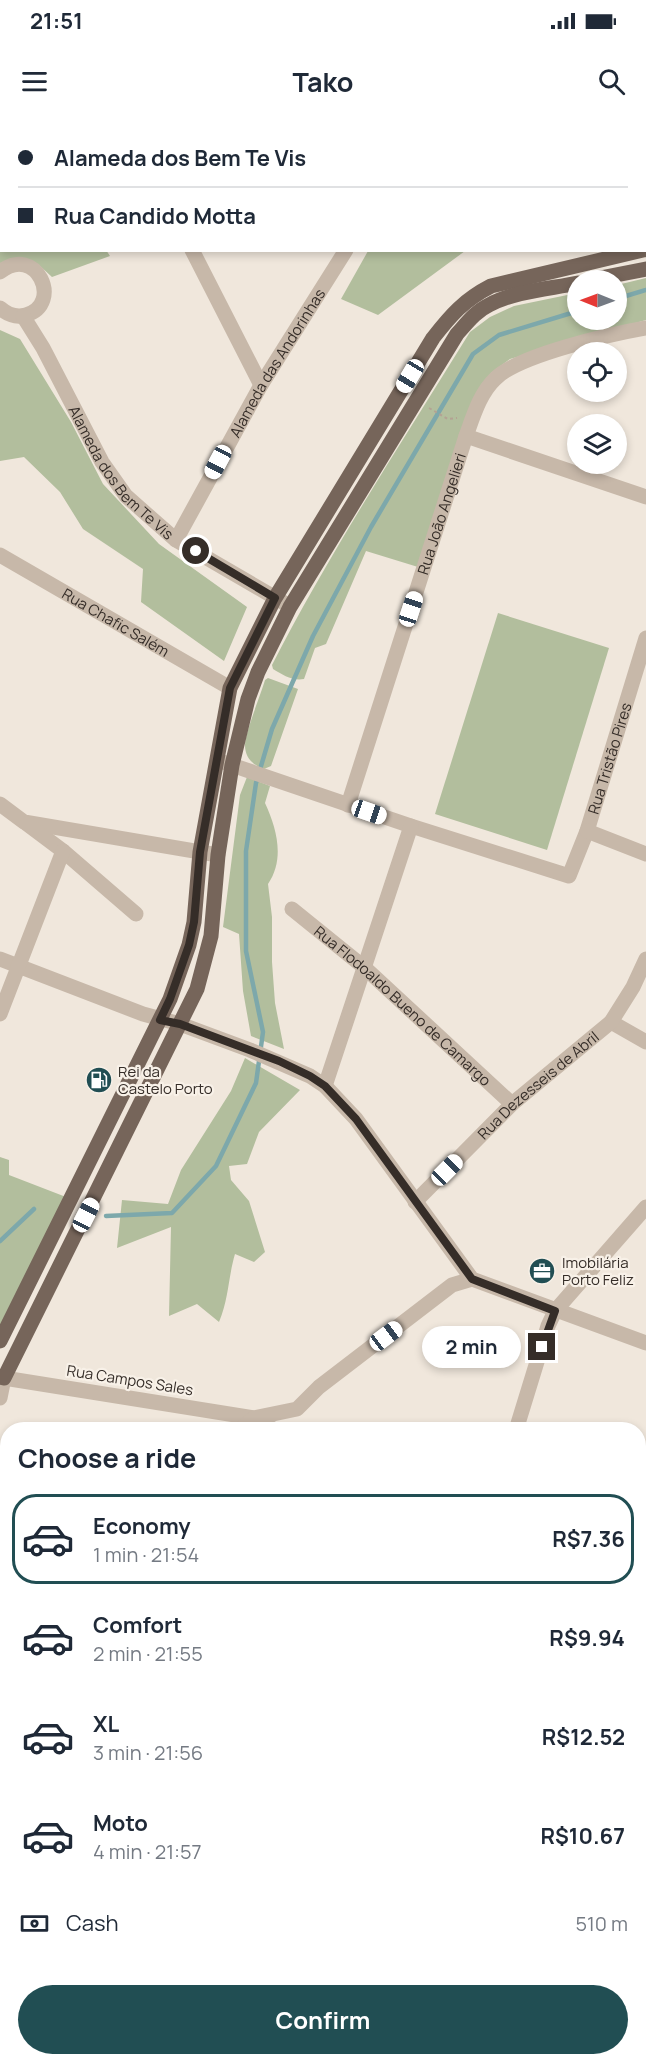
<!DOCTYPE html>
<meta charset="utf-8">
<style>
:root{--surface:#fff;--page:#f6f6f7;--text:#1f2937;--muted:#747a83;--line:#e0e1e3;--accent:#214e53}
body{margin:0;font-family:Manrope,sans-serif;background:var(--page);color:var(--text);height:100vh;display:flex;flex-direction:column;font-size:22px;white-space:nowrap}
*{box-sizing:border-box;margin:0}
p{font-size:20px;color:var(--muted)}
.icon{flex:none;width:33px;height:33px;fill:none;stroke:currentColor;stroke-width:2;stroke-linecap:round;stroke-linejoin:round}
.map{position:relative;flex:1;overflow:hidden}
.side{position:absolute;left:0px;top:1302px;width:646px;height:644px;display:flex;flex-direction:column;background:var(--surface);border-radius:24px 24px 0 0;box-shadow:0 3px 9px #0003}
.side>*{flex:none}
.guide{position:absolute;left:0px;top:0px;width:646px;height:132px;box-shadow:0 3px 9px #0003;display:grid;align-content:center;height:132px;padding:0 18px;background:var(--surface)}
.needle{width:39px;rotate:271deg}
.controls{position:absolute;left:567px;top:150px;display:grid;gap:12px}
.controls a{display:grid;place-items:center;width:60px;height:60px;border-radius:50%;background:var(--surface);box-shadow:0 3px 9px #0003;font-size:30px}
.end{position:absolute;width:27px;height:27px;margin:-14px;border:8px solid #352d28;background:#fff;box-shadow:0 0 0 3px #fff}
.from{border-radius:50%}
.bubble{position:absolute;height:42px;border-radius:21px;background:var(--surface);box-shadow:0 3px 9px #0003;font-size:20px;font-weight:700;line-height:42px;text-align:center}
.car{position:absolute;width:18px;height:36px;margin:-18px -9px;border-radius:8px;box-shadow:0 0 4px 2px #0007;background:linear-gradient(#fff 24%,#345 0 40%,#fff 0 76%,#345 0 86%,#fff 0)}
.guide b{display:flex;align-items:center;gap:21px;height:57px;font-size:22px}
.guide b+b{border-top:2px solid var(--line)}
.guide i{width:15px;height:15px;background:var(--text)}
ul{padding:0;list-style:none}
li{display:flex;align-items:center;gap:18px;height:90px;margin:0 12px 9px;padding:0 6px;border:3px solid transparent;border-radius:24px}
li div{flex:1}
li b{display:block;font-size:22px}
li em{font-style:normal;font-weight:700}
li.selected{border-color:var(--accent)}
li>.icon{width:54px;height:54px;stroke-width:1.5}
h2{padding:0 18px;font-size:27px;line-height:72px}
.pay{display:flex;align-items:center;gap:15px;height:66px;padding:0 18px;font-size:22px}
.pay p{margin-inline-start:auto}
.action{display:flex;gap:12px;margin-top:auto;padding:12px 18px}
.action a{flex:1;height:69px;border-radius:36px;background:var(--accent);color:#fff;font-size:24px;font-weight:700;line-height:69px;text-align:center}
.status{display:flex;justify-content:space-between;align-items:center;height:42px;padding:0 30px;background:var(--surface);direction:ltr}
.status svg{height:16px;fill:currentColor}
header{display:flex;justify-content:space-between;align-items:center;height:78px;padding:0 18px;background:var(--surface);font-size:27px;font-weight:700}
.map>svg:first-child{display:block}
</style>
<div class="status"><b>21:51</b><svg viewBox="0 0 49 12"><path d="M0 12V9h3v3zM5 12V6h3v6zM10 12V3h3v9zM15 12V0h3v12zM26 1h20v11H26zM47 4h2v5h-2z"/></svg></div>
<header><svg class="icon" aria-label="menu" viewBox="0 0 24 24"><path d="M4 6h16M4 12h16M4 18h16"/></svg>Tako<svg class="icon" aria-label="search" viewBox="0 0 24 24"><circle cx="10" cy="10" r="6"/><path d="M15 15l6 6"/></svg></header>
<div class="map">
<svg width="646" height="1945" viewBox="0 0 646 1945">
<rect width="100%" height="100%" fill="#f0e7dc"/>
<g fill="#b2be9d">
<path d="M390,0H632L391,2Z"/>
<path d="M0,4L2,130H106L110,136L52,157L39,145H0Z"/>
<path d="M368,131V130L465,131L378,195L341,179Z"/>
<path d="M646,158V200L510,239L491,253L418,447L366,431L326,524L315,528L304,559C292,561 283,555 273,549L272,545C331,430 402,322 470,212L490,197L514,186L577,173L578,200H616L617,165Z"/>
<path d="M0,210L20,219L71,302L103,364L159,424L247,487L224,541L141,482L143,449L83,409L60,372L24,337L0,341Z"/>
<path d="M498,493L609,528L547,730L435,694Z"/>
<path d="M268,558L298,569L271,646L264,649C253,645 245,638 245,625C245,613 261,574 265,560Z"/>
<path d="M247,657L270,666L265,683C277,709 285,739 268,764L272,797V842L275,883L284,929L251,916L243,871L239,814L223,807L240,675Z"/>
<path d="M245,938L300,970L259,1012L247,1044L229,1046L231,1060L249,1081L265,1132L254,1142L235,1134C228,1158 229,1178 219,1202L197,1184L169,1196L171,1107L117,1128L122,1080L168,1084L181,1050L231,971Z"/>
<path d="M0,1037L9,1040V1055L66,1077L0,1208Z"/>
<path d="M639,1673L646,1674V1765L639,1767Z"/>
<path d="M646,1869V1945H510L516,1938H639V1871Z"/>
<path d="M224,1938H313L304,1945H224Z"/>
</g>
<g fill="#7da8ab">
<path d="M646,1765V1870L639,1871V1767Z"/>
<path d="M307,1938H524L518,1945H296Z"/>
</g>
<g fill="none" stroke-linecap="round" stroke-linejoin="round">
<g stroke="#7da8ab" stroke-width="4.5">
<path d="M616,179L646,170"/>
<path d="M106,1096L172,1093L216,1046L256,963L263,912L246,831V731L256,663L272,609L313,516L371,407L473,234L499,215L578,191"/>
<path d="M0,1121L34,1089"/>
<path d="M0,1791L8,1797"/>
<path d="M289,1938L300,1945"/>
</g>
<path stroke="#b3a293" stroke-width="2" stroke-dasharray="3 3" stroke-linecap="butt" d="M429,288L448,299L457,298"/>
<g stroke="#c7b8a9" stroke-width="15">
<path d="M90,0L92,2"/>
<path d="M309,0L311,2"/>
<path d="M192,130L261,265"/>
<path d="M0,152C36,123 64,184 26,195C16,198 8,195 0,188"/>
<path id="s1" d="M23,196L43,228L102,342L126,376L176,420L286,484"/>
<path d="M466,316L646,377"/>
<path id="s2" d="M176,420L261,265L346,130"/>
<path id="s3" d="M0,435L230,568"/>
<path id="s4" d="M220,641L411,706L569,756L587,711L646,518"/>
<path d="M0,684L24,702L218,735"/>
<path id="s5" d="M348,685L466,316C473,297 480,273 495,259C518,235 612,214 646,208"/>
<path d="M27,704L63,731L136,794"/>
<path d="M587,711L646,734"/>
<path id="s6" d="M292,789L365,848L512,984"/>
<path d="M0,839L143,894L180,904L250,930L310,956L325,966L356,999L472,1159L646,1223"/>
<path d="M0,894L63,731"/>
<path d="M611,902L646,922"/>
<path d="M325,966L411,706"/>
<path id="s7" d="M415,1082L512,984L611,902L633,867L646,839"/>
<path d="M0,1278L4,1258L254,1298L275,1310"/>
<path d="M239,1310L254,1298L297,1289L319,1267L452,1165L472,1159"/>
<path d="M516,1310L548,1206L555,1191L646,1087"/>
<path d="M639,1460H646"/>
<path d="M639,1604L646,1595"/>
<path d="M0,1686L5,1706L8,1733"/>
<path d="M189,1945L196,1938"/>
</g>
<g stroke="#76655a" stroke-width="15">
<path d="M590,160L646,149"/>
<path d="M0,1221L170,879L189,825L194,802L200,732L230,568L275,478L433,218C451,195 464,180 491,166L643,130"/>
<path d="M0,1257L4,1258L197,869L211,816L218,735L232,645L248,579L258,552L290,487L457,214C467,203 476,191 489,185C515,171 549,169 578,163"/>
</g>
</g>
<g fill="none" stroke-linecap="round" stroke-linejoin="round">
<path stroke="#352d28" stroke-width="8" d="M196,431L275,478L230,568L200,732L194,802L189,825L170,879L160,900L180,904L279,941L310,956L325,966L356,999L472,1159L555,1191L542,1227"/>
</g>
<defs>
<symbol id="fuel-disc" viewBox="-11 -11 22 22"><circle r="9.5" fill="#214e53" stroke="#f8f1e8"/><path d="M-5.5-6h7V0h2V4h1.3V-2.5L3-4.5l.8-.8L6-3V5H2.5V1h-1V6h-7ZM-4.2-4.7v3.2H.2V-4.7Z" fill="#fff"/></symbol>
<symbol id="office-disc" viewBox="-11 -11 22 22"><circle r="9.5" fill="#214e53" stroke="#f8f1e8"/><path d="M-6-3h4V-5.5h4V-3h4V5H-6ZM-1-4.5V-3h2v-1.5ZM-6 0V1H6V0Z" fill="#fff"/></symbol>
</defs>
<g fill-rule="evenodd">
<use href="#fuel-disc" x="84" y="945" width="30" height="30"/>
<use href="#office-disc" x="527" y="1136" width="30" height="30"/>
</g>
<g text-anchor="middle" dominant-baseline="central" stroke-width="4.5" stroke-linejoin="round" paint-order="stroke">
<g font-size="15" fill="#352d28" stroke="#f8f1e8">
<text stroke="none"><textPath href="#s2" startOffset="204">Alameda das Andorinhas</textPath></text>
<text stroke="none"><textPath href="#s1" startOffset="186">Alameda dos Bem Te Vis</textPath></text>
<text stroke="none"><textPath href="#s5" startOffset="306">Rua João Angelieri</textPath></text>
<text stroke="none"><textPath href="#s3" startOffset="134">Rua Chafic Salém</textPath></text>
<text stroke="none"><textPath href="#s4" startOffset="492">Rua Tristão Pires</textPath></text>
<text stroke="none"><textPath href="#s6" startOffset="147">Rua Flodoaldo Bueno de Camargo</textPath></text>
<text stroke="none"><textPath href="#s7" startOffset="170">Rua Dezesseis de Abril</textPath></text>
<text transform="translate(130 1260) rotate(9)">Rua Campos Sales</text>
</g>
<g font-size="15" fill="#352d28" stroke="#f8f1e8" text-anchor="start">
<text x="118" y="951">Rei da<tspan x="118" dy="17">Castelo Porto</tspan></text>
<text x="562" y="1142">Imobilária<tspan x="562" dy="17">Porto Feliz</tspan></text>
</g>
</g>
</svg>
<div class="controls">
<a><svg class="needle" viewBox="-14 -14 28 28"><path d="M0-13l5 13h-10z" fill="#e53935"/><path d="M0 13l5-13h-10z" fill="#747a83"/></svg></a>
<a><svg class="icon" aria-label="locate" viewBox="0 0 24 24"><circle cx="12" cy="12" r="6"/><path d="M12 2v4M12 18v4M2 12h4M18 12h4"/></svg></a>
<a><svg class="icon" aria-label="layers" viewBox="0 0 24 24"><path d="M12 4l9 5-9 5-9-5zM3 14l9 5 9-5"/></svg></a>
</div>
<i class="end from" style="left:196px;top:431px"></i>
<i class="end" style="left:542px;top:1227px"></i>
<div class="bubble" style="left:422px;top:1206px;width:99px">2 min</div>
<i class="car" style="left:410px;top:256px;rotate:211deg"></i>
<i class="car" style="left:218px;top:342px;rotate:208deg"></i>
<i class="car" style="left:411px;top:489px;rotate:18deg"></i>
<i class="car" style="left:369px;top:692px;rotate:109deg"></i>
<i class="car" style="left:447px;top:1050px;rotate:45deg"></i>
<i class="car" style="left:86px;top:1095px;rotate:27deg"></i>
<i class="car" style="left:386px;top:1216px;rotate:53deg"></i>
<div class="guide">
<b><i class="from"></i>Alameda dos Bem Te Vis</b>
<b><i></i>Rua Candido Motta</b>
</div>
<section class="side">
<h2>Choose a ride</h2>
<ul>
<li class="selected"><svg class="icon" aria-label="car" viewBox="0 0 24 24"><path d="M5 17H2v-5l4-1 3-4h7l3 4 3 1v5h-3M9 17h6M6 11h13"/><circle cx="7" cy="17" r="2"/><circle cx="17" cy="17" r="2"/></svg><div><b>Economy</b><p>1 min · 21:54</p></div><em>R$7.36</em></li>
<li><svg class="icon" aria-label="car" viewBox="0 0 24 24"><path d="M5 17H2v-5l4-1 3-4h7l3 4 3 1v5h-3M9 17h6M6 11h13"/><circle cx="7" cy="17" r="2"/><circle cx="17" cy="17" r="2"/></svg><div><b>Comfort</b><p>2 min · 21:55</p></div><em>R$9.94</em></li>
<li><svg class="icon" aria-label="car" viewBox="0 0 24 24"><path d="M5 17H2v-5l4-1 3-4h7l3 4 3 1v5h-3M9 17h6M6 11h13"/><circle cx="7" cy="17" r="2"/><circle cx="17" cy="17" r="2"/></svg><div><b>XL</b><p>3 min · 21:56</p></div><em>R$12.52</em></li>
<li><svg class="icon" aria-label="car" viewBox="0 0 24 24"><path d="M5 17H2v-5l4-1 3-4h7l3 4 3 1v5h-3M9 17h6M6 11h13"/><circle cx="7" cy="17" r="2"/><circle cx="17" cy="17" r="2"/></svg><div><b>Moto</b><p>4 min · 21:57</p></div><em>R$10.67</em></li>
</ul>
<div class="pay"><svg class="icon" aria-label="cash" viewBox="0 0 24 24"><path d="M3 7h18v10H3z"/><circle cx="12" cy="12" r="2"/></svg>Cash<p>510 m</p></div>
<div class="action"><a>Confirm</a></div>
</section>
</div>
